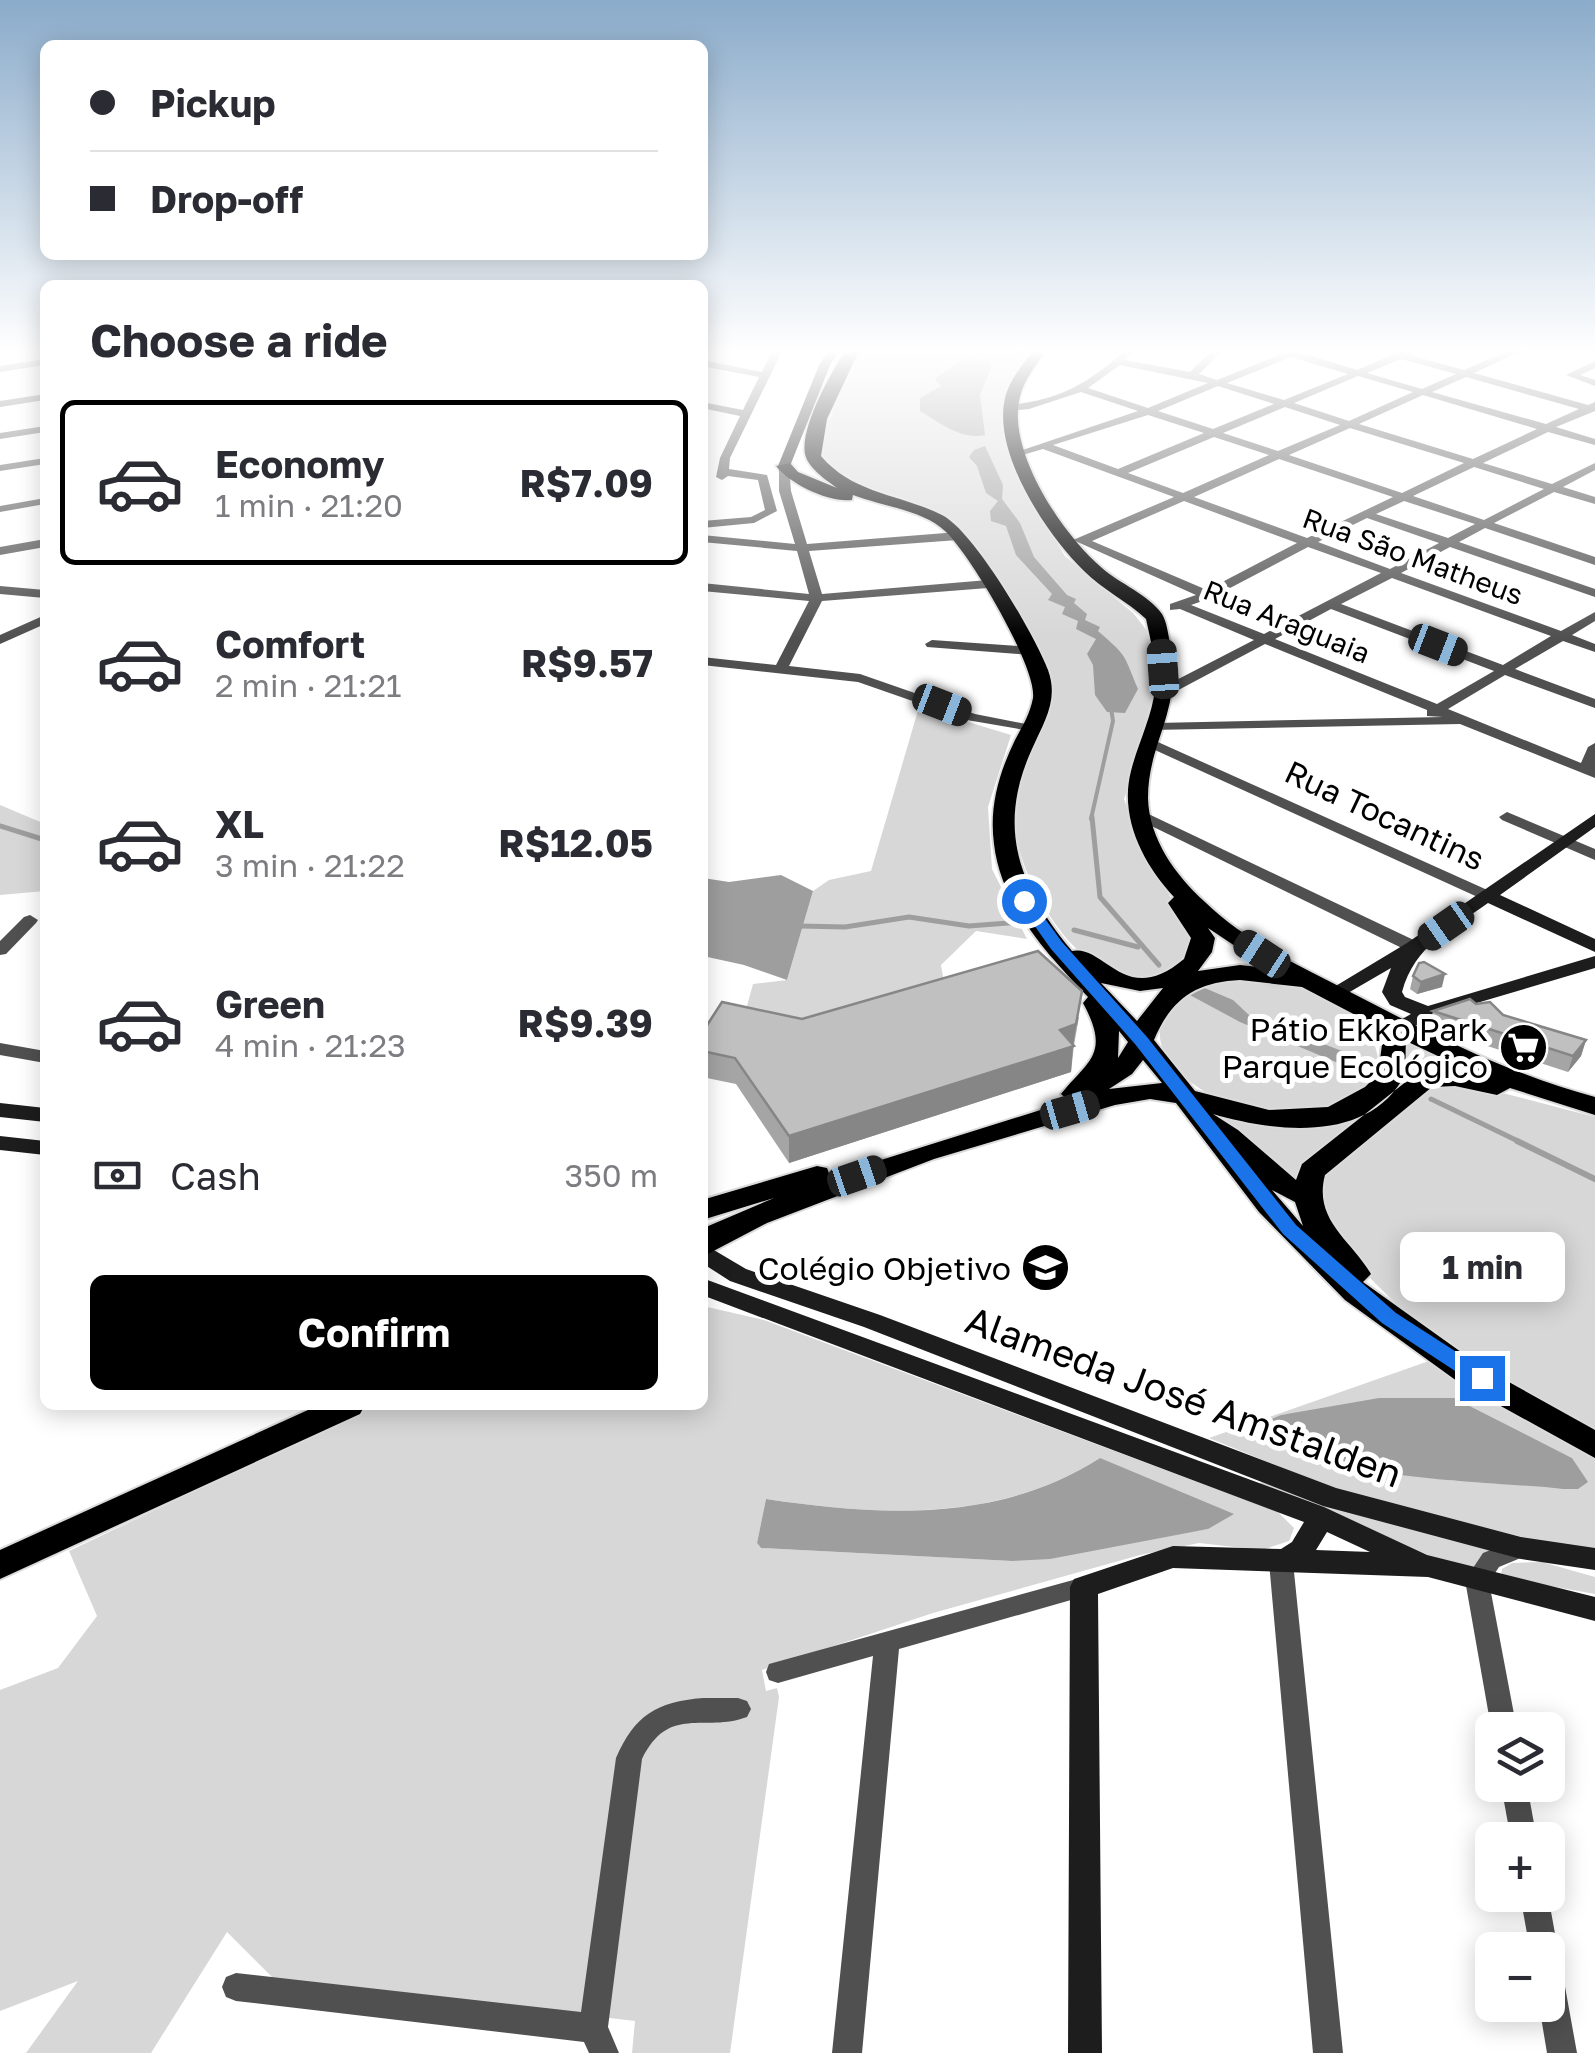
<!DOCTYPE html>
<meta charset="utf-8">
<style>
:root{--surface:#fff;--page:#f2f2f3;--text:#2b2b33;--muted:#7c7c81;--line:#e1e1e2;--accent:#000}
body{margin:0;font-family:"Golos Text",sans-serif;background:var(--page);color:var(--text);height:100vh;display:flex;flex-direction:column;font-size:38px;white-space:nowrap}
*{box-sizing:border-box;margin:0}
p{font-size:32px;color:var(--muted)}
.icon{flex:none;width:55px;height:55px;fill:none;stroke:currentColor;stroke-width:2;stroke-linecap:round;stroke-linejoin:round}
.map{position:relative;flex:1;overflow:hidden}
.details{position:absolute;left:40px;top:280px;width:668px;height:1130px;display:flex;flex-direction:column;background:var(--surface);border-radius:15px;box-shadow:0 5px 25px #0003}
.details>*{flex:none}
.banner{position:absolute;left:40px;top:40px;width:668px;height:220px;border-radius:15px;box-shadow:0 5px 25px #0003;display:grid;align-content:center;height:220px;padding:0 50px;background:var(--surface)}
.controls{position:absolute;left:1475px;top:1712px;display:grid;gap:20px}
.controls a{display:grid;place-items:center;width:90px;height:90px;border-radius:15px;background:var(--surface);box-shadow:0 5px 25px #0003;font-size:50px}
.end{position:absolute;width:45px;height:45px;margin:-22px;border:12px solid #1a73e8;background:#fff;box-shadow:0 0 0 5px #fff}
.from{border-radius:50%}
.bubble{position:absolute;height:70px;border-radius:15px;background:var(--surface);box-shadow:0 5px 25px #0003;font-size:32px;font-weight:700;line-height:70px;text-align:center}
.car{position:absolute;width:30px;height:60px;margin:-30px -15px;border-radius:12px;box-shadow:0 0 8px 2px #0007;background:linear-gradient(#222 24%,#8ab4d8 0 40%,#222 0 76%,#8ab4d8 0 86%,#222 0)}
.banner b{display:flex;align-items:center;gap:35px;height:95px;font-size:38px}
.banner b+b{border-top:2px solid var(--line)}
.banner i{width:25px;height:25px;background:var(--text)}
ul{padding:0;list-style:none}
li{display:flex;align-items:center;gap:30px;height:165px;margin:0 20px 15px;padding:0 30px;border:5px solid transparent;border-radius:15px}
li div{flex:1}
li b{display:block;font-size:38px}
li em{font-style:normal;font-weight:700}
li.current{border-color:var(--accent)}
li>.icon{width:90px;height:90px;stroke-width:1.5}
h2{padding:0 50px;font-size:45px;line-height:120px}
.pay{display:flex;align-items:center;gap:25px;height:110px;padding:0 50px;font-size:38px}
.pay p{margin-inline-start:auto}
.button{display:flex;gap:20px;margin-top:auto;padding:20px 50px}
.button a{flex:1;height:115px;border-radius:15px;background:var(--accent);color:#fff;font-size:40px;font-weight:700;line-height:115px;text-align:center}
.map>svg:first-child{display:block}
</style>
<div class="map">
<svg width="1595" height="2053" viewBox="0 0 1595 2053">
<rect width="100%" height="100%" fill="#fff"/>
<g fill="#d7d7d7" fill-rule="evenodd">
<path d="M859,351H1031L1008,386L1004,411L1017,478L1065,556L1133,613L1153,638L1157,671L1153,713L1124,799L1140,846L1198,943C1184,967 1166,978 1137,979C1068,979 1003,854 1013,792C1018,761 1049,733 1050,701C1051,671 1038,649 1022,625C1004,596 980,544 955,524C925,499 805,492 823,435Z"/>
<path d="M919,707L1011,735L988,807L992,869L1027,939L976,931L941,965L945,988L802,1044L744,1017L753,984L787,980L813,891L829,880L871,871Z"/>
<path d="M0,805L45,824V891L0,895Z"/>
<path d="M1232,978C1252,980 1276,980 1295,985C1338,997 1384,1027 1378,1075C1364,1086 1351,1100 1334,1108C1244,1150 1057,1025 1232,978Z"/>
<path d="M1412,1042L1482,1077H1414L1308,1163L1295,1189L1203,1108C1271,1130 1296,1132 1364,1111L1400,1046Z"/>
<path d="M1435,1084L1491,1090L1595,1117V1432L1460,1354L1396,1304L1353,1261L1324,1223L1315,1180Z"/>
<path d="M703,1306L764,1320L1278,1512L1294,1528L1289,1541L1262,1550L1199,1543L1140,1555L933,1613L762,1670L766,1691L777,1688L779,1697L730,2053H632L635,2021L273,1978L227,1932L151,2053H26L78,1981L0,2011V1690L58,1668L97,1616L69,1551L376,1405H702ZM1100,1458L1208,1529L1012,1561L761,1548L757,1543L766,1499C881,1516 998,1523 1100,1458Z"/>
<path d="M1429,1361L1595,1459V1548L1562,1547L1339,1491L1209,1438ZM1454,1398L1572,1458L1506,1482L1455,1481L1326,1462L1268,1430L1281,1415Z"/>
<path d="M1261,1482L1494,1550L1472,1569L1436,1562L1259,1486Z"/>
<path d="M1542,1562L1595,1577V1594L1501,1577L1502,1569L1512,1563Z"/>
</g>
<g fill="#9e9e9e">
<path d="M964,358L988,359L992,365L980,395L985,435C961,440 940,423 920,411V398L941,386L935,379Z"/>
<path d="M985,446L1003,485L1002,499L1020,523L1034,557L1067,595L1076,599L1074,603L1087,614L1085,620L1100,627L1098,631C1129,658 1123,654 1138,689L1125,713L1107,712L1095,695L1093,665L1087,654L1096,639L1076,629L1078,621L1062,614L1065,607L1048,600L1052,594L1016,555L1006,526L991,521L990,511L998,501L986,493L977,466L969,457L974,450Z"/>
<path d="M781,875L813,891L787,980L744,965L703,956V878L729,882Z"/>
<path d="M1200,986L1233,1000L1250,1016L1376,1064L1378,1075L1374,1078L1240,1022L1188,994Z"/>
<path d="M1379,1398H1454L1572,1458L1588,1482L1578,1489H1563C1486,1480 1314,1483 1262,1423L1281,1415Z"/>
<path d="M1100,1458L1234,1514L1208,1529L1050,1559L1012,1561L761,1548L757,1543L766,1499C880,1516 999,1523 1100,1458Z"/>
</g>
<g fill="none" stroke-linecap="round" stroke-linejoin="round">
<path stroke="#9e9e9e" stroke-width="4" d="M1091,819L1113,721L1111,708"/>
<g stroke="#9e9e9e" stroke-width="5">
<path d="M1092,817L1100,897L1159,965"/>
<path d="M0,826L45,840"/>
<path d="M800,926L845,927L909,917L969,926L1021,922"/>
<path d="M1074,930L1138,947"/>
<path d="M1431,1099L1522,1143"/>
</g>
<path stroke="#9e9e9e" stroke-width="6" d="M1517,1141L1595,1179"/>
<defs>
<g id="primary">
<path d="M845,351H859L827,419L821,456C853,494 900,494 942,515C974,531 1034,634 1048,670C1059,700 1044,722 1032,749C996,828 1019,887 1072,951C1105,944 1125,1009 1184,959L1191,938L1168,903L1174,897C1143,864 1119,817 1131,771C1138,743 1152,717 1155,689C1157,665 1151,642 1146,619C1127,601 1103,590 1084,571C1047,535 992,453 1005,398C1009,381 1022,366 1032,351H1046C1036,365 1024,380 1020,397C1006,451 1063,535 1102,568C1120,584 1148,594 1162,614C1167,622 1168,634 1170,643C1183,712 1148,740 1148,798C1149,839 1176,876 1205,902C1246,942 1302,967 1352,993C1431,1034 1509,1074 1595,1097V1115L1510,1088L1497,1095L1455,1086L1432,1087L1325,1175C1313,1220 1351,1240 1371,1274L1363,1282L1482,1367L1595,1430V1458L1461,1384L1345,1300L1259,1212L1176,1103L1150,1099L1115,1105L934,1159L767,1223L702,1257V1230L706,1227L774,1198L702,1220V1200L817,1166L827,1168L830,1176L1069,1101L1061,1094C1088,1060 1111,1055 1083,1003L1088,997C1047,954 1001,905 994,844C989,807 999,773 1015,740C1022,727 1030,714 1033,698C1037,667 970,554 945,531C923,510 881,506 853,495L852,500C829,503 790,484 776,466L790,463L798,472L837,488C826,480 808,468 805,454C800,427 831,373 845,351ZM1208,928L1268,968L1240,965L1198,971L1212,952L1215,938ZM1240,980L1302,987L1384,1030L1378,1074L1365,1087L1328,1107L1269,1110L1195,1091L1154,1040C1171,999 1196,982 1240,980ZM1101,983L1140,991L1163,988L1137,1021ZM1119,1031L1128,1042L1118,1058ZM1406,1041L1476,1074L1455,1070L1417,1073L1302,1164L1296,1180L1238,1130L1213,1114C1271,1131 1364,1144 1402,1080C1407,1070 1405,1052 1406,1041ZM1143,1060L1162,1083L1109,1089L1132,1074ZM1272,1190L1295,1202L1303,1226Z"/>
<path d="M319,1405H365L360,1414L0,1579V1550Z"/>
</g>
</defs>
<use href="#primary" stroke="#dbdbdb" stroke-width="4"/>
<g fill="#505050" fill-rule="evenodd">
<path d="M772,351H782L730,458L729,469L767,475L777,511L754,523L702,528V521L751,517L765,510L758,480L728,476L722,480L716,477L720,458L740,416L702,408V402L743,410L759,377L702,366V360L762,372Z"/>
<path d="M1124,351H1135L1125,360L1190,372L1211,351H1222L1199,374L1217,380L1281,354L1276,351H1296L1357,370L1392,355L1393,352L1416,351L1410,355L1464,370L1508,351H1521L1474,373L1588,405L1595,402V411L1556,427L1595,439V445L1548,432L1483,463L1552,484L1595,463V470L1563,487L1595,497V504L1554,492L1494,523L1595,557V565L1485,528L1459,542L1595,589V597L1450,547L1401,573L1561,631L1595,612V621L1572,635L1595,644V652L1563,641L1515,669L1595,699V708L1505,675L1448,709L1581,763L1588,747L1595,743V778L1460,724L1151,730V724L1156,723L1443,717L1427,716V710L1265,644L1169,695H1159V689L1254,640L1180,609L1170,610V604L1196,595L1073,540L1174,497L1043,449L1019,456L1014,453L1138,411L1081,392L1029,409L1010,411L1005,408C1016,403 1030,403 1043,399C1075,391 1100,373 1124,351ZM1291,357L1348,374L1284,400L1227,383ZM1401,359L1456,374L1422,389L1367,373ZM1120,365L1208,383L1148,408L1088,388ZM1358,376L1413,392L1349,421L1294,403ZM1466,377L1579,409L1546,424L1432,392ZM1218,386L1274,404L1213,429L1158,411ZM1423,395L1537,429L1473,459L1359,424ZM1285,407L1340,425L1278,451L1223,433ZM1148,415L1204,433L1118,469L1053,445ZM1350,428L1464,463L1402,493L1289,455ZM1214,437L1269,455L1183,493L1128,473ZM1279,459L1393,497L1307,538L1194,497ZM1474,467L1544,489L1484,520L1413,496ZM1184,501L1297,543L1207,590L1092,541ZM1404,501L1475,524L1448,538L1376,514ZM1367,518L1439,543L1390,569L1318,542ZM1308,547L1381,573L1264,634L1191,605L1211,598ZM1392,578L1551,636L1503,665L1341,604ZM1331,609L1494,671L1437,704L1275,639Z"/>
<path d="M45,359V365L0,372V366Z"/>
<path d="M1595,361V368L1580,375L1595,380V386L1566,375Z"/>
<path d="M45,394V400L0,407V401Z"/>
<path d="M45,426V432L0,439V433Z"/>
<path d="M45,458V464L0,471V465Z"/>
<path d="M784,463L789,466L791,491L807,544L958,532L964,536L958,540L809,551L822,594L988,580L994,584L988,588L822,601L789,666L860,674L975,714L1036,726V732L967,720L858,682L702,665V657L776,665L809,601L702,591V583L809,594L797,551L702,542V535L795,544L779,491V466Z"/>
<path d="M45,498V504L0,512V506Z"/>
<path d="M45,539V547L0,555V547Z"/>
<path d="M0,586L45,590V598L0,594Z"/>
<path d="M45,615V624L0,644V635Z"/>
<path d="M932,640L1031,647L1038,651L1031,655L927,647L925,644Z"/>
<path d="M1149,738L1494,893L1496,896L1488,901L1482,899L1144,745V739Z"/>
<path d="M1138,809L1420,943L1422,947L1414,952L1408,951L1133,817L1130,814Z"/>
<path d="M1507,812L1595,849V860L1502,820L1499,817Z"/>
<path d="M30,915L38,920L36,923L6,954L0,955V941L24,917Z"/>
<path d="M0,1043L45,1051V1063L0,1055Z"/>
<path d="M1520,1538L1528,1541L1532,1548L1528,1555L1499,1567L1489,1582L1517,1730H1492V1733L1465,1580L1483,1553Z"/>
<path d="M1281,1552L1289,1555L1293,1562L1343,2053H1313L1269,1562L1273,1555Z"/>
<path d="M1084,1577L1092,1580L1096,1587L1092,1594L899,1649L862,2053H832L873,1656L778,1683L769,1680L766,1672L769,1664Z"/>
<path d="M703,1698H738L747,1701L751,1709L747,1717C704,1733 669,1704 642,1759L608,2027L619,2053H589L584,2042L236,2001L226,1997L222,1987L226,1977L236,1973L581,2012L616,1758C635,1715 656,1702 703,1698Z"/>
<path d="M1501,1785H1527L1537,1840H1511Z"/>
<path d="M1520,1895H1548L1558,1950L1555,1958L1562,1970L1577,2053H1547L1539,2005H1548V1950H1530Z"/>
</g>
<g fill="#1d1d1d" fill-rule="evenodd">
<path d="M829,351H840L831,363L790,466L780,469L778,466L820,363Z"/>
<path d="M1595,814V827L1500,895L1595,939V952L1488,903C1450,930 1415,945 1402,992L1405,997L1428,1006L1595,956V968L1453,1010L1398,1033L1391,1031L1388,1027L1411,1014L1390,1005L1382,992L1391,968L1341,997H1327L1324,993L1407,943Z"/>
<path d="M0,1103L45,1108V1122L0,1117Z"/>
<path d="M0,1136L45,1141V1155L0,1150Z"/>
<path d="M702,1243L746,1269L880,1315L1336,1488L1521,1537L1595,1548V1570L1521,1559L1323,1506L864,1327L730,1281L702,1263Z"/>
<path d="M702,1278L1324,1507L1427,1555L1595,1597V1621L1428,1577L1173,1568L1098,1594L1102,2053H1068L1070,1587L1074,1579L1173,1546L1281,1549L1292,1542L1304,1522L702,1295ZM1327,1532L1370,1552L1316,1550Z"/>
</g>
<use href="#primary" fill="#000" fill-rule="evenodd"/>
</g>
<g fill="#a5a5a5">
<path d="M1413,976L1442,987L1417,994L1410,989Z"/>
<path d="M1476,1004L1503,1015L1586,1040L1581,1056L1568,1072L1429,1027L1433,1011Z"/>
<path d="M1079,1017L1074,1045L1071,1072L789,1163L736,1084L702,1077V1033L802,1019Z"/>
</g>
<g fill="#868686">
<path d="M1445,974L1442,987L1417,994L1421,982Z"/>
<path d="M1082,991L1073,1046L1071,1072L789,1163V1136L1060,1030Z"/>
<path d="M1586,1040L1581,1056L1568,1072L1573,1056Z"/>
</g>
<g fill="#c0c0c0" stroke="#868686" stroke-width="2.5">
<path d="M1038,951L1082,991L1076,1024L1060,1030L1074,1046L789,1136L735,1058L702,1051V1033L722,1002L802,1019Z"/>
<path d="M1424,962L1445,974L1421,982L1413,976L1419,963Z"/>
<path d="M1470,999L1476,1004L1490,1002L1503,1015L1586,1040L1573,1056L1433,1011Z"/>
</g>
<linearGradient id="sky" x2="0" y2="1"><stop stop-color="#8aabca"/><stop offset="0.55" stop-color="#fff"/><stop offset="1" stop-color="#fff" stop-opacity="0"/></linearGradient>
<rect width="1595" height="638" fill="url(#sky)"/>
<path fill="#1a73e8" d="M1019,898H1030L1062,942L1147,1037L1296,1225L1396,1313L1489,1373V1384H1475L1382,1323L1283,1234L1135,1044L1051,949L1017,901Z"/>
<defs>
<symbol id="supermarket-disc" viewBox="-11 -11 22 22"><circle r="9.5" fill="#000" stroke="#fff"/><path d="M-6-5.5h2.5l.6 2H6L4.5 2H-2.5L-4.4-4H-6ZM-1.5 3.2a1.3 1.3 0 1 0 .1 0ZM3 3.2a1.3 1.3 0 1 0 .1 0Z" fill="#fff"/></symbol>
<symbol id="school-disc" viewBox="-11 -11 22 22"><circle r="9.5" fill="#000" stroke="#fff"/><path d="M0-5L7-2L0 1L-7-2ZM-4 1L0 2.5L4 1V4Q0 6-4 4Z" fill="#fff"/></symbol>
</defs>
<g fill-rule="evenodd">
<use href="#supermarket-disc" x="1496" y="1020" width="55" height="55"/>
<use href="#school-disc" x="1018" y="1240" width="55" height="55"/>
</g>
<g text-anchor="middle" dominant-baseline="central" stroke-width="10" stroke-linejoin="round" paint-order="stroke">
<g font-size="28" fill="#000" stroke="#fff">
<text transform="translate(1413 556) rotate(20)">Rua São Matheus</text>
<text transform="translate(1287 621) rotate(22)">Rua Araguaia</text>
</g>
<g font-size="32" fill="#000" stroke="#fff">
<text transform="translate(1385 815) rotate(25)">Rua Tocantins</text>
</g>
<g font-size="32" fill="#000" stroke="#fff" text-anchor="end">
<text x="1488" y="1029">Pátio Ekko Park<tspan x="1488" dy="37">Parque Ecológico</tspan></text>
<text x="1011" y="1268">Colégio Objetivo</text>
</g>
<g font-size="38" fill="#000" stroke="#fff">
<text transform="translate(1184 1396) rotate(20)">Alameda José Amstalden</text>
</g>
</g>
</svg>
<div class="controls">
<a><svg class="icon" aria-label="layers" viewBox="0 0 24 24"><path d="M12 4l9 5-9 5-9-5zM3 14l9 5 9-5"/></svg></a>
<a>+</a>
<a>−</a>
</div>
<i class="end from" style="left:1024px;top:901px"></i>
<i class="end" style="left:1482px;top:1378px"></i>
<div class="bubble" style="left:1400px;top:1232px;width:165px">1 min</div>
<i class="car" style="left:1438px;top:645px;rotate:111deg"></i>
<i class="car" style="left:1163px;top:669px;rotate:356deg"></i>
<i class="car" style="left:942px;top:705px;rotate:111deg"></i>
<i class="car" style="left:1446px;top:926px;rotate:235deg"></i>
<i class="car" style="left:1262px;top:954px;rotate:303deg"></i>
<i class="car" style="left:1070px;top:1110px;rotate:74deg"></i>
<i class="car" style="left:857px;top:1176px;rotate:71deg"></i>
<div class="banner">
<b><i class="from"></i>Pickup</b>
<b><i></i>Drop-off</b>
</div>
<section class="details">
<h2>Choose a ride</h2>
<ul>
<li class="current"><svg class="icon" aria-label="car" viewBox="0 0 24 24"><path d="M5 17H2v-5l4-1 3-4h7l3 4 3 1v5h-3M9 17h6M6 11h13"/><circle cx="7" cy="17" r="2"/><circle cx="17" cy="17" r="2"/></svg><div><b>Economy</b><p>1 min · 21:20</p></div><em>R$7.09</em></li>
<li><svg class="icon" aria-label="car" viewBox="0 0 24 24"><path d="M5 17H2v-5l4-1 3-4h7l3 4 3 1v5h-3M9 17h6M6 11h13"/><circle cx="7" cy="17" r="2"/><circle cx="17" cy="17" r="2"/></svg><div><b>Comfort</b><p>2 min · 21:21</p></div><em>R$9.57</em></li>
<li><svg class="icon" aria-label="car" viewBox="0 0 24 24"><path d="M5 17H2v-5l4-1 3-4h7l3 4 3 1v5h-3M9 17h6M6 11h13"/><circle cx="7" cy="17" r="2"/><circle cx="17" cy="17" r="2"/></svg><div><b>XL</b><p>3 min · 21:22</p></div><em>R$12.05</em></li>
<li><svg class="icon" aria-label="car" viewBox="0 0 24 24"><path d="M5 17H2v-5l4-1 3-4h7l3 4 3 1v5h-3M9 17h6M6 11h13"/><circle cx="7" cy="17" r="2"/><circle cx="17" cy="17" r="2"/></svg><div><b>Green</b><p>4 min · 21:23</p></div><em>R$9.39</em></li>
</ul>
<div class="pay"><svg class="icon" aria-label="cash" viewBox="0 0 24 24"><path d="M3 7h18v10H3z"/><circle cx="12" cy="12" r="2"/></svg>Cash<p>350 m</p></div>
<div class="button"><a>Confirm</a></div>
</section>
</div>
